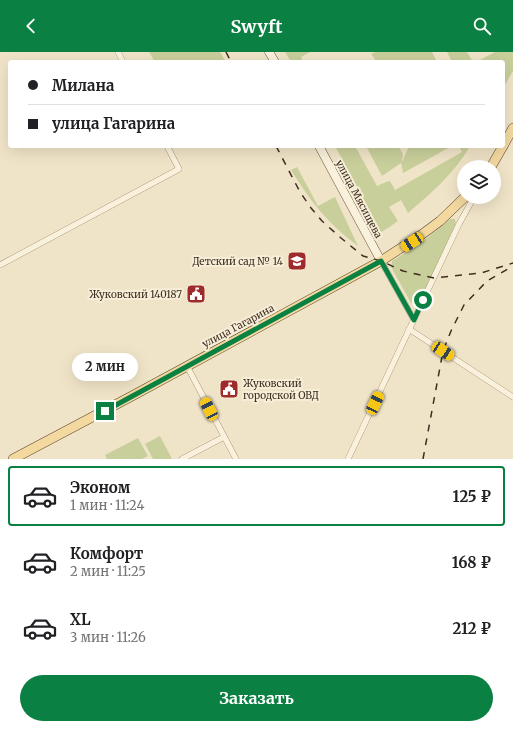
<!DOCTYPE html>
<html lang="ru">
<meta charset="utf-8">
<style>
:root{--surface:#fff;--page:#f2f2f2;--text:#202124;--muted:#757577;--line:#e0e0e0;--accent:#0b8043}
body{margin:0;font-family:Merriweather,serif;background:var(--page);color:var(--text);height:100vh;display:flex;flex-direction:column;font-size:15px;white-space:nowrap}
*{box-sizing:border-box;margin:0}
p{font-size:13px;color:var(--muted)}
.icon{flex:none;width:22px;height:22px;fill:none;stroke:currentColor;stroke-width:2;stroke-linecap:round;stroke-linejoin:round}
.map{position:relative;height:407px;overflow:hidden}
.side{display:flex;flex-direction:column;background:var(--surface);flex:1}
.side>*{flex:none}
.top-card{position:absolute;left:8px;top:8px;width:497px;height:88px;border-radius:4px;box-shadow:0 4px 16px #0002;display:grid;align-content:center;height:88px;padding:0 20px;background:var(--surface)}
.controls{position:absolute;left:457px;top:108px;display:grid;gap:8px}
.controls a{display:grid;place-items:center;width:44px;height:44px;border-radius:50%;background:var(--surface);box-shadow:0 4px 16px #0002;font-size:20px}
.end{position:absolute;width:18px;height:18px;margin:-9px;border:5px solid #0b8043;background:#fff;box-shadow:0 0 0 2px #fff}
.from{border-radius:50%}
.bubble{position:absolute;height:28px;border-radius:14px;background:var(--surface);box-shadow:0 4px 16px #0002;font-size:13px;font-weight:700;line-height:28px;text-align:center}
.car{position:absolute;width:12px;height:24px;margin:-12px -6px;border-radius:5px;box-shadow:0 0 3px 1px #0007;background:linear-gradient(#f5c518 24%,#345 0 40%,#f5c518 0 76%,#345 0 86%,#f5c518 0)}
.top-card b{display:flex;align-items:center;gap:14px;height:38px;font-size:15px}
.top-card b+b{border-top:1px solid var(--line)}
.top-card i{width:10px;height:10px;background:var(--text)}
ul{padding:7px 0 0;list-style:none}
li{display:flex;align-items:center;gap:12px;height:60px;margin:0 8px 6px;padding:0 12px;border:2px solid transparent;border-radius:4px}
li div{flex:1}
li b{display:block;font-size:15px}
li em{font-style:normal;font-weight:700}
li.selected{border-color:var(--accent)}
li>.icon{width:36px;height:36px;stroke-width:1.5}
.primary-button{display:flex;gap:8px;margin-top:auto;padding:8px 20px}
.primary-button a{flex:1;height:46px;border-radius:24px;background:var(--accent);color:#fff;font-size:16px;font-weight:700;line-height:46px;text-align:center}
header{display:flex;justify-content:space-between;align-items:center;height:52px;padding:0 20px;background:var(--accent);color:#fff;font-size:18px;font-weight:700}
.map>svg:first-child{display:block}
</style>
<header><svg class="icon" aria-label="back" viewBox="0 0 24 24"><path d="M15 5l-7 7 7 7"/></svg>Swyft<svg class="icon" aria-label="search" viewBox="0 0 24 24"><circle cx="10" cy="10" r="6"/><path d="M15 15l6 6"/></svg></header>
<div class="map">
<svg width="513" height="407" viewBox="0 0 513 407">
<rect width="100%" height="100%" fill="#f0e4c8"/>
<g fill="#c9cf9b">
<path d="M149,0H220L226,10H155Z"/>
<path d="M285,0H310L301,5L303,10H296L295,9L291,10Z"/>
<path d="M375,0H432L437,10H371L375,7L371,2Z"/>
<path d="M447,0H467L473,10H452Z"/>
<path d="M495,0H513V19L503,36V10H476Z"/>
<path d="M335,94H355L377,134L386,130L390,129L395,138L462,100L459,94H470C455,121 431,141 408,161L401,148L389,155L398,169L388,176L381,180Z"/>
<path d="M366,94H398L403,102L402,110L409,94H452L403,121L401,111L382,124Z"/>
<path d="M297,115L318,154L335,145L358,194C328,172 311,150 291,118Z"/>
<path d="M450,167H455L456,172L420,249L416,252L411,251L391,215L392,209L422,190Z"/>
<path d="M160,384L172,407H153L145,392Z"/>
<path d="M138,386L148,404L142,407H107L105,403Z"/>
</g>
<g fill="none" stroke-linecap="round" stroke-linejoin="round">
<defs>
<g id="street">
<path d="M118,0L123,10"/>
<path d="M381,209L414,268"/>
<path d="M0,213L179,117L167,94"/>
<path d="M409,277L513,345"/>
<path d="M187,314L236,407"/>
<path d="M182,407L224,385"/>
<path d="M348,407L459,172L474,145"/>
</g>
<g id="secondary">
<path d="M269,0L275,10"/>
<path d="M319,94L381,209"/>
</g>
<g id="primary">
<path d="M503,94L513,76"/>
<path d="M491,115L503,94"/>
<path d="M13,407L132,344L381,209L421,183L440,169L465,145"/>
</g>
</defs>
<use href="#street" stroke="#8d765c" stroke-width="6"/>
<use href="#secondary" stroke="#6f573f" stroke-width="9"/>
<use href="#primary" stroke="#5b4430" stroke-width="10"/>
<use href="#street" stroke="#faf1dc" stroke-width="5.5"/>
<use href="#secondary" stroke="#faf1dc" stroke-width="8"/>
<use href="#primary" stroke="#f3d9a0" stroke-width="9"/>
<g stroke="#3d2e20" stroke-width="1.5" stroke-dasharray="7 7" stroke-linecap="butt">
<path d="M226,0L231,10"/>
<path d="M276,94L300,140L311,156L322,169L341,186L363,204L381,209L403,219L434,226L481,221L513,211"/>
<path d="M423,407L443,299L451,279L464,253L487,229L513,214"/>
</g>
</g>
<g fill="none" stroke-linecap="round" stroke-linejoin="round">
<path stroke="#0b8043" stroke-width="5" d="M105,359L381,209L414,268L423,248"/>
</g>
<defs>
<symbol id="school-square" viewBox="-11 -11 22 22"><rect x="-9" y="-9" width="18" height="18" rx="4" fill="#9e2a2b" stroke="#f7eed8"/><path d="M0-5L7-2L0 1L-7-2ZM-4 1L0 2.5L4 1V4Q0 6-4 4Z" fill="#fff"/></symbol>
<symbol id="civic-square" viewBox="-11 -11 22 22"><rect x="-9" y="-9" width="18" height="18" rx="4" fill="#9e2a2b" stroke="#f7eed8"/><path d="M-.6-6.5H3V-4.5H.6V-3L4-1V1h2V6H-6V1h2V-1L-.6-3ZM-1.2 2.5V6h2.4V2.5Z" fill="#fff"/></symbol>
</defs>
<g fill-rule="evenodd">
<use href="#school-square" x="286" y="198" width="22" height="22"/>
<use href="#civic-square" x="185" y="231" width="22" height="22"/>
<use href="#civic-square" x="218" y="326" width="22" height="22"/>
</g>
<g text-anchor="middle" dominant-baseline="central" stroke-width="4" stroke-linejoin="round" paint-order="stroke">
<g font-size="10" fill="#3d2e20" stroke="#f7eed8">
<text transform="translate(359 147) rotate(62)">улица Мясищева</text>
<text transform="translate(238 274) rotate(-28)">улица Гагарина</text>
</g>
<g font-size="10" fill="#3d2e20" stroke="#f7eed8" text-anchor="end">
<text x="283" y="209">Детский сад № 14</text>
<text x="182" y="242">Жуковский 140187</text>
<text x="243" y="331" text-anchor="start">Жуковский<tspan x="243" dy="12">городской ОВД</tspan></text>
</g>
</g>
</svg>
<div class="controls">
<a><svg class="icon" aria-label="layers" viewBox="0 0 24 24"><path d="M12 4l9 5-9 5-9-5zM3 14l9 5 9-5"/></svg></a>
</div>
<i class="end from" style="left:423px;top:248px"></i>
<i class="end" style="left:105px;top:359px"></i>
<div class="bubble" style="left:72px;top:301px;width:66px">2 мин</div>
<i class="car" style="left:412px;top:190px;rotate:237deg"></i>
<i class="car" style="left:443px;top:299px;rotate:123deg"></i>
<i class="car" style="left:375px;top:351px;rotate:25deg"></i>
<i class="car" style="left:209px;top:357px;rotate:333deg"></i>
<div class="top-card">
<b><i class="from"></i>Милана</b>
<b><i></i>улица Гагарина</b>
</div>
</div>
<section class="side">
<ul>
<li class="selected"><svg class="icon" aria-label="car" viewBox="0 0 24 24"><path d="M5 17H2v-5l4-1 3-4h7l3 4 3 1v5h-3M9 17h6M6 11h13"/><circle cx="7" cy="17" r="2"/><circle cx="17" cy="17" r="2"/></svg><div><b>Эконом</b><p>1 мин · 11:24</p></div><em>125 ₽</em></li>
<li><svg class="icon" aria-label="car" viewBox="0 0 24 24"><path d="M5 17H2v-5l4-1 3-4h7l3 4 3 1v5h-3M9 17h6M6 11h13"/><circle cx="7" cy="17" r="2"/><circle cx="17" cy="17" r="2"/></svg><div><b>Комфорт</b><p>2 мин · 11:25</p></div><em>168 ₽</em></li>
<li><svg class="icon" aria-label="car" viewBox="0 0 24 24"><path d="M5 17H2v-5l4-1 3-4h7l3 4 3 1v5h-3M9 17h6M6 11h13"/><circle cx="7" cy="17" r="2"/><circle cx="17" cy="17" r="2"/></svg><div><b>XL</b><p>3 мин · 11:26</p></div><em>212 ₽</em></li>
</ul>
<div class="primary-button"><a>Заказать</a></div>
</section>
